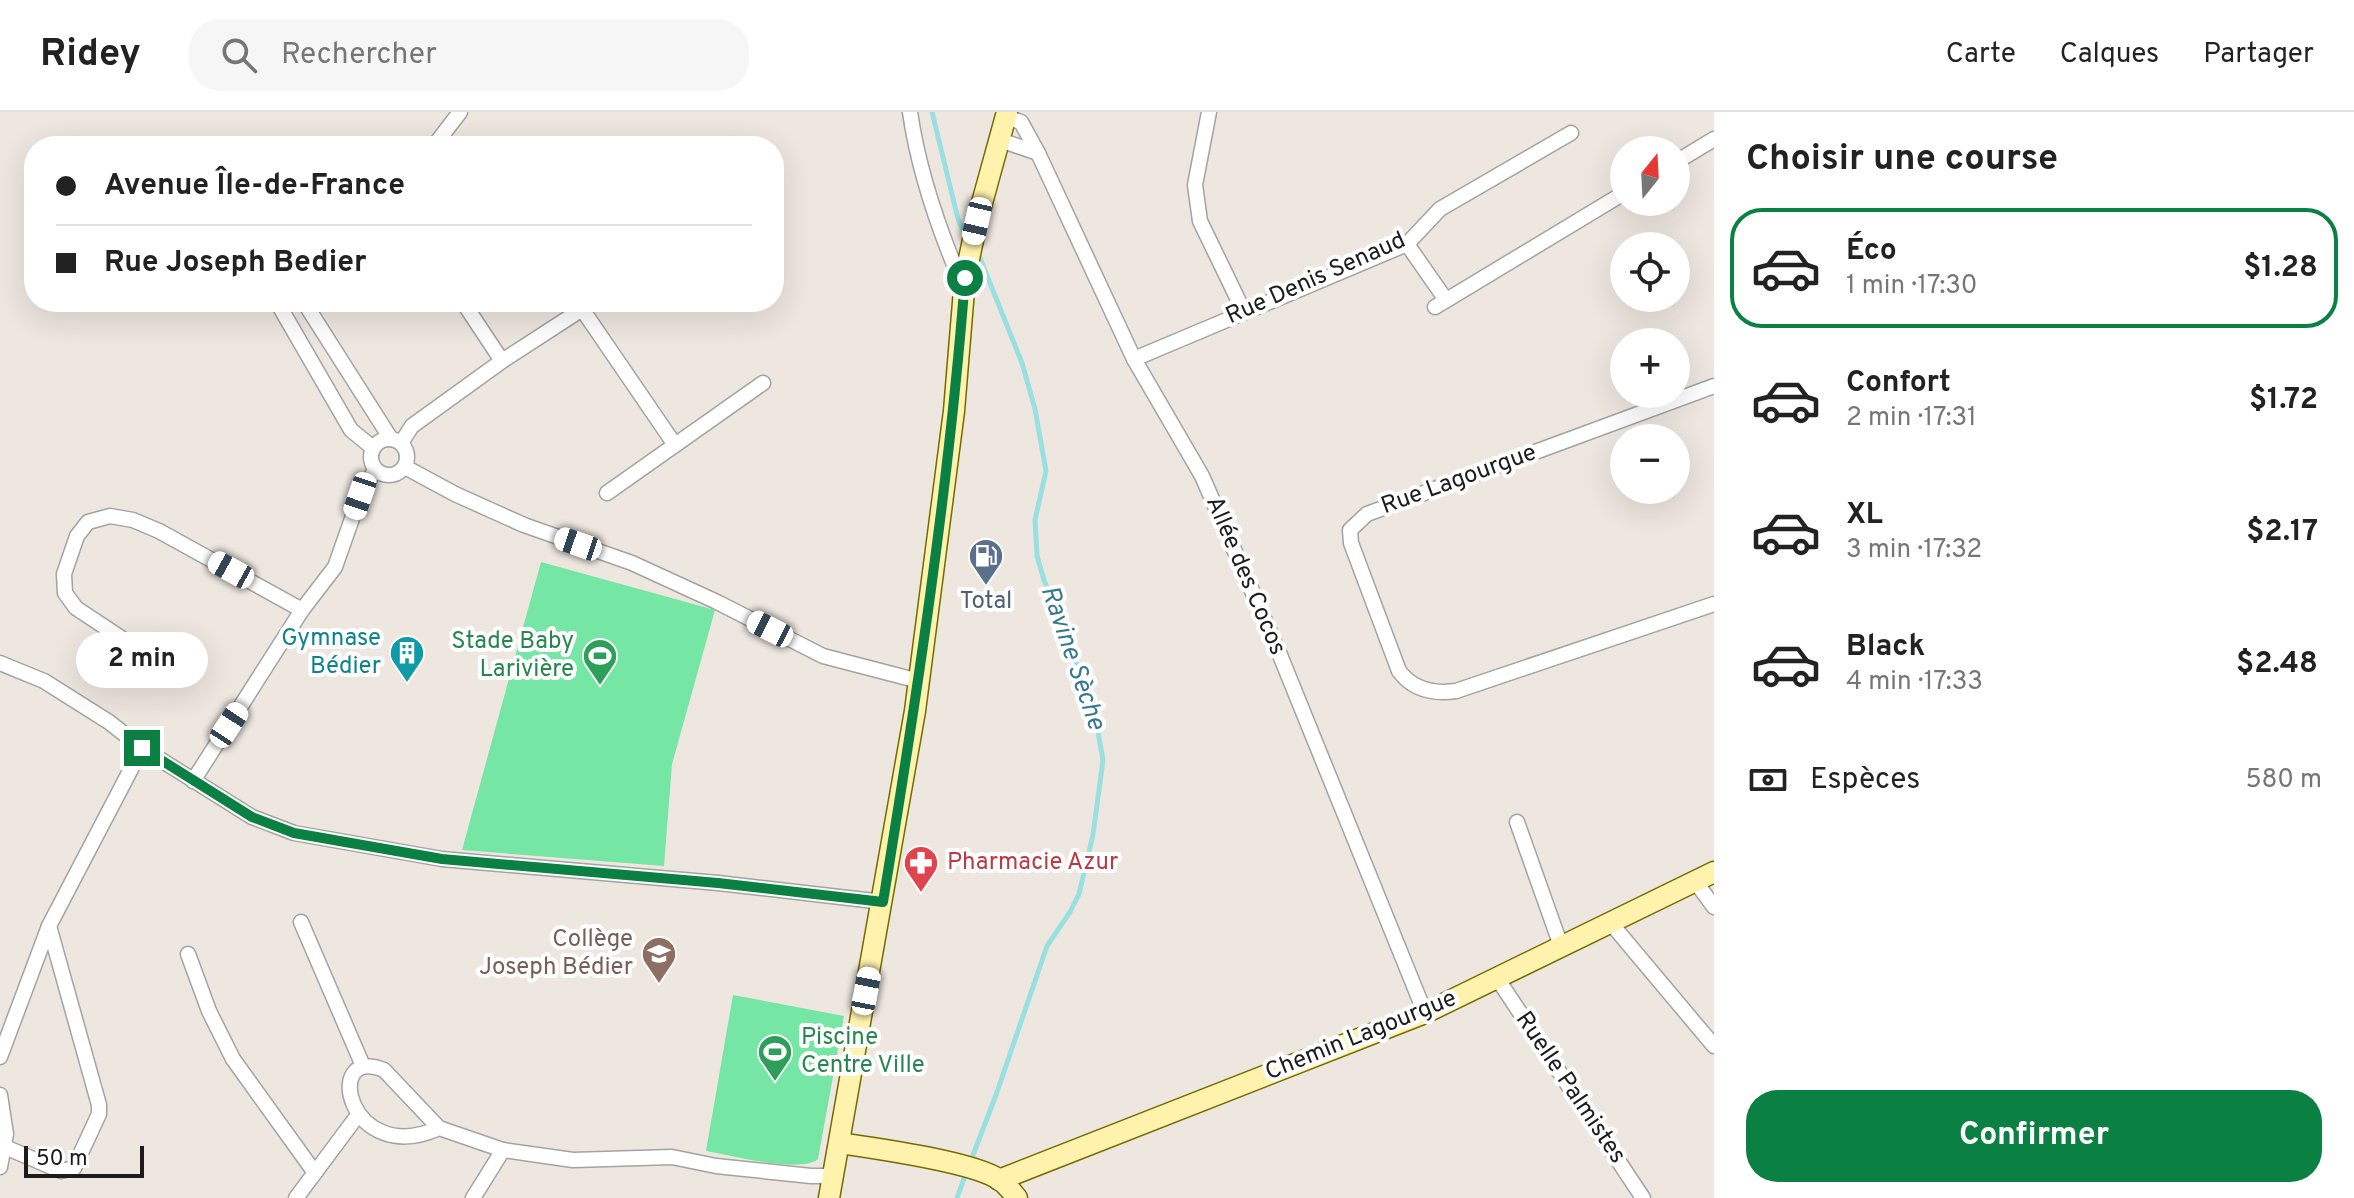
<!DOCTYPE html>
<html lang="fr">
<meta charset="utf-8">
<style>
:root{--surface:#fff;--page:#f6f6f6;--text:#222;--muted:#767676;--line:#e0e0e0;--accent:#0b8043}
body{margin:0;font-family:Overpass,sans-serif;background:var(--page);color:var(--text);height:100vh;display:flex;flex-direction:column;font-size:30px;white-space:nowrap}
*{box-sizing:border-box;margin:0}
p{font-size:26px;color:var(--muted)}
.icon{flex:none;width:44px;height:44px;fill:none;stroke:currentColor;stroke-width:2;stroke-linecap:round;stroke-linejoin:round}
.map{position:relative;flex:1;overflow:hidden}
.side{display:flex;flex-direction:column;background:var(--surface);width:640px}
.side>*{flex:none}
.banner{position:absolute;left:24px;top:24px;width:760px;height:176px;border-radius:32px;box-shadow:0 8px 32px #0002;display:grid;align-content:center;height:176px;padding:0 32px;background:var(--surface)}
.needle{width:52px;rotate:18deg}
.controls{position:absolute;left:1610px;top:24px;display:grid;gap:16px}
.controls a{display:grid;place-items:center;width:80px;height:80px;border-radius:50%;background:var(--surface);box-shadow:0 8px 32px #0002;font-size:40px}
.scale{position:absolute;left:24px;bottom:20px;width:120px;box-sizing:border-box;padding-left:8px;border:4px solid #1c1c1c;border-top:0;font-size:22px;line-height:28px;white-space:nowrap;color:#1c1c1c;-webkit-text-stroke:6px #fff;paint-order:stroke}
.end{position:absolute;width:36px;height:36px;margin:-18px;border:10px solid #0b8043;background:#fff;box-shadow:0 0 0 4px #fff}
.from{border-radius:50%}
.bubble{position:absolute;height:56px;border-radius:28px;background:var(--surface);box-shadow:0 8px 32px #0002;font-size:26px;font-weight:700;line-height:56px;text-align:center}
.car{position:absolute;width:24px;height:48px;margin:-24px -12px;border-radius:10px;box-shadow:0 0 6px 2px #0007;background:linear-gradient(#fff 24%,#345 0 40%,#fff 0 76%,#345 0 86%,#fff 0)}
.banner b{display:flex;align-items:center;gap:28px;height:76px;font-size:30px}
.banner b+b{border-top:2px solid var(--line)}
.banner i{width:20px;height:20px;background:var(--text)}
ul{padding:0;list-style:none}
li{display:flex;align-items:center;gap:24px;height:120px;margin:0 16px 12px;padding:0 16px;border:4px solid transparent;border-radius:32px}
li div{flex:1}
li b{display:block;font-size:30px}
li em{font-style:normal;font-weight:700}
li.on{border-color:var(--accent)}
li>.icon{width:72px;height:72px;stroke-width:1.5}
h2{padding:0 32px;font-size:36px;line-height:96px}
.pay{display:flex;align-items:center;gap:20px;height:88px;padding:0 32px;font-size:30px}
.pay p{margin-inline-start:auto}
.action{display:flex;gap:16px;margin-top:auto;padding:16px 32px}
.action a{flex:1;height:92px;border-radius:32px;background:var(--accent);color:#fff;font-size:32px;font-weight:700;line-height:92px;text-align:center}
header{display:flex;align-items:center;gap:48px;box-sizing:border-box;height:112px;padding:0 40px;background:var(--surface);border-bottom:2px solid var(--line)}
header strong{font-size:38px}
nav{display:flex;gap:44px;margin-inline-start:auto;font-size:28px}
.search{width:560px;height:72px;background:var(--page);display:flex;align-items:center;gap:20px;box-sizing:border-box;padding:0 28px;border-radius:32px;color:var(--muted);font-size:30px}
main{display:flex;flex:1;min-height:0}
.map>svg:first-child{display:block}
</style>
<header>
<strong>Ridey</strong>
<div class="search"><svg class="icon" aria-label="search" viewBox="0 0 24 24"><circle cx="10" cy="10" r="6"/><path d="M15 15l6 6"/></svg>Rechercher</div>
<nav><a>Carte</a><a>Calques</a><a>Partager</a></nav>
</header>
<main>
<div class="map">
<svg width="1714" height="1086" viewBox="0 0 1714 1086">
<rect width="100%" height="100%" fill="#eee7e0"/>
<g fill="#75e6a3">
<path d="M541,450L715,498L672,652L664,754L462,738Z"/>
<path d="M733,883L844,904L818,1047C800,1062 730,1043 706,1039Z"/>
</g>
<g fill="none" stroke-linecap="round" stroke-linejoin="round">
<g stroke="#9be0e1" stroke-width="5">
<path d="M932,0L958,107L966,125"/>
<path d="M970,1051L996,983L1047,834L1070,800L1079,782L1093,723L1103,648L1094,598L1044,468L1037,444L1035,408L1046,359L1035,297L1022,251L980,146L975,140"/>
<path d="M957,1086L966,1061"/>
</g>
<defs>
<g id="street">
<path d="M910,0C918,56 935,107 957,160L965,166"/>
<path d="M1209,0L1195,73L1200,109L1244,200"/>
<path d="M1006,5L1021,10L1038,41L1134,247L1202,364L1280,543L1425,901"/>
<path d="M1000,28L1038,41"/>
<path d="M434,34L460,0"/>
<path d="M1676,50L1714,27"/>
<path d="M1407,132L1446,188"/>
<path d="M277,190L351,318L373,336"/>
<path d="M304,190L391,327"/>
<path d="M463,190L502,249"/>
<path d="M1435,195L1624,81"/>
<path d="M582,197L675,333"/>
<path d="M1134,247L1407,132L1440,97L1571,21"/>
<path d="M1714,274L1367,402L1350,418L1351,431L1399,559C1413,578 1434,582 1456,579L1714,492"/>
<circle cx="389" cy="345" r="18"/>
<path d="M401,331L412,314L502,249L593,190"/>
<path d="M405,355L455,382L524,413L632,451L717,490L823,544L919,569"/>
<path d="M607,381L763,271"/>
<path d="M0,551L44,569L109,610L142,636L252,705L294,721L442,747L718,771L883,790"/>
<path d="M168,557L76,496L65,481L64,462L77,424L88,410L110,404L133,408L159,419L302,498"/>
<path d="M193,669L302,498L335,455L360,384L375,358"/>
<path d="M1517,710L1561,834"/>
<path d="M1695,769L1714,795"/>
<path d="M1609,809L1714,934"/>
<path d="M301,810L363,954"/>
<path d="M188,842L209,899L233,947L315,1061"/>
<path d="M1497,866L1643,1086"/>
<path d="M0,945L49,814L142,636"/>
<path d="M0,983L6,1022L0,1055"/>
<path d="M439,1016C348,1057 321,932 384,958L439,1016L503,1038L573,1048L672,1045L716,1054L811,1064H833"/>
<path d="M5,1035L61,1059L74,1056L99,1002V993L49,814"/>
<path d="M296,1086L358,1003"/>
<path d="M473,1086L503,1038"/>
</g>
<g id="secondary">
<path d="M840,1031C874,1036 975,1050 1000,1068C1006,1072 1012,1080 1017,1086"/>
<path d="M999,1068L1425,901L1714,760"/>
<path d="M829,1086L915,599L954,299L965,166L977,109L1007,0"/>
</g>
</defs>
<use href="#street" stroke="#a3a3a3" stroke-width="17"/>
<use href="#secondary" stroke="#756a00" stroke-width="23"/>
<use href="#street" stroke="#fff" stroke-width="14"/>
<use href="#secondary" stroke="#fff2ad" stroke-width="20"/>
</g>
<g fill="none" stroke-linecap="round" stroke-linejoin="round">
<path stroke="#0b8043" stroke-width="10" d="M142,636L252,705L294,721L442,747L718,771L883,790C917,583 949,375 965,166"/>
</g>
<defs>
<symbol id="fuel-pin" viewBox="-11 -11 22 30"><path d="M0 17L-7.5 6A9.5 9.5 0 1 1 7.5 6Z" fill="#5c6f8a" stroke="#fff"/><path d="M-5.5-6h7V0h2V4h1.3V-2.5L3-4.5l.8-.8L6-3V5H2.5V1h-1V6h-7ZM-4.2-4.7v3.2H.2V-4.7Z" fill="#fff"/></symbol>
<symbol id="building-pin" viewBox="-11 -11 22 30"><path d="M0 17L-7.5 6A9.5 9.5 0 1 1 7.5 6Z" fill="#0f9aa8" stroke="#fff"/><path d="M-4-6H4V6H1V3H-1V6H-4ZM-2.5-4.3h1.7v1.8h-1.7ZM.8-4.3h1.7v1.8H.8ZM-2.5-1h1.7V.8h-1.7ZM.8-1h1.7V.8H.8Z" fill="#fff"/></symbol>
<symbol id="stadium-pin" viewBox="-11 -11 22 30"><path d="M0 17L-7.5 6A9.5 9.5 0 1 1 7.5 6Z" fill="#2e9e5b" stroke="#fff"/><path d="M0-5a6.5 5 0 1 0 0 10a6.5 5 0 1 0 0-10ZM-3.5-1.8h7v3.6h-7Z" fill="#fff"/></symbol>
<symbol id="pharmacy-pin" viewBox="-11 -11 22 30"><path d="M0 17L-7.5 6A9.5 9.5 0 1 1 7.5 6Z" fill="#e0444e" stroke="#fff"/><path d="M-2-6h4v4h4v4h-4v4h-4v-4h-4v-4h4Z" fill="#fff"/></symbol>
<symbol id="school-pin" viewBox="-11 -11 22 30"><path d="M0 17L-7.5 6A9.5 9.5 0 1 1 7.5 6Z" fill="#8d6e63" stroke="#fff"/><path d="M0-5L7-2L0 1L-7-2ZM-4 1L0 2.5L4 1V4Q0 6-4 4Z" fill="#fff"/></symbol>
</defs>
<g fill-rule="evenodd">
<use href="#fuel-pin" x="966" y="424" width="40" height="54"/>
<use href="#building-pin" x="387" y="521" width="40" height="54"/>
<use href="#stadium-pin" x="580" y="524" width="40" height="54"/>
<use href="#pharmacy-pin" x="901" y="731" width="40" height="54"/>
<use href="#school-pin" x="639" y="822" width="40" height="54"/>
<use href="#stadium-pin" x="755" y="920" width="40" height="54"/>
</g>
<g text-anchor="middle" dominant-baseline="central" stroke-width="8" stroke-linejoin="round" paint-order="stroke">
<g font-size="24" fill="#1c1c1c" stroke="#fff">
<text transform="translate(1316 167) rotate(-24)">Rue Denis Senaud</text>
<text transform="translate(1459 368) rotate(-20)">Rue Lagourgue</text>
<text transform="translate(1245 464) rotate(67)">Allée des Cocos</text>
<text transform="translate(1361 924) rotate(-22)">Chemin Lagourgue</text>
<text transform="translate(1570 976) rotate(56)">Ruelle Palmistes</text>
</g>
<g font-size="24" fill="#4e5e75" stroke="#fff">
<text x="986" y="490">Total</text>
</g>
<g font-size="24" fill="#0d838f" stroke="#fff" text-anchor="end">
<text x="381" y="527">Gymnase<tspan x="381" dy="28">Bédier</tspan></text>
</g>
<g font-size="24" fill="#27864d" stroke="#fff" text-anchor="end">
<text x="574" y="530">Stade Baby<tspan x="574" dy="28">Larivière</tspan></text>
<text x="801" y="926" text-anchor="start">Piscine<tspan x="801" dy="28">Centre Ville</tspan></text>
</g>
<g font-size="24" fill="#be3a42" stroke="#fff" text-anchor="start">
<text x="947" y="751">Pharmacie Azur</text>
</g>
<g font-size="24" fill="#785e54" stroke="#fff" text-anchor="end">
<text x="633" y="828">Collège<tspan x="633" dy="28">Joseph Bédier</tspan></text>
</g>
<g font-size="26" font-style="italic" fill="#377893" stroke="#fff">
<text transform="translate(1072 546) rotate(71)">Ravine Sèche</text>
</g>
</g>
</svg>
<div class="controls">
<a><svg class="needle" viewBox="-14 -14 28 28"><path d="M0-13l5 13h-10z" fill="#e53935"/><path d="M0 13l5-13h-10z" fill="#767676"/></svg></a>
<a><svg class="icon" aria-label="locate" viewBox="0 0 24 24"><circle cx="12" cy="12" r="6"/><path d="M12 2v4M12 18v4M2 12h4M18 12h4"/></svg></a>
<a>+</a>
<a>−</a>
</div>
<div class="scale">50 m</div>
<i class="end from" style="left:965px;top:166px"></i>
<i class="end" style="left:142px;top:636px"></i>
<div class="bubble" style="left:76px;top:520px;width:132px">2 min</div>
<i class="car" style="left:977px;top:109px;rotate:193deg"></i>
<i class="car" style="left:360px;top:384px;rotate:199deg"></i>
<i class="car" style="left:578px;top:432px;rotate:289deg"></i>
<i class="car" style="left:231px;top:458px;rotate:299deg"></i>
<i class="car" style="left:770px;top:517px;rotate:297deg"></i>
<i class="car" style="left:229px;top:613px;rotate:33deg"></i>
<i class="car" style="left:866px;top:879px;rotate:11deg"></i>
<div class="banner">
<b><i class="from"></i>Avenue Île-de-France</b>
<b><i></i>Rue Joseph Bedier</b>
</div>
</div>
<section class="side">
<h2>Choisir une course</h2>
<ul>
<li class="on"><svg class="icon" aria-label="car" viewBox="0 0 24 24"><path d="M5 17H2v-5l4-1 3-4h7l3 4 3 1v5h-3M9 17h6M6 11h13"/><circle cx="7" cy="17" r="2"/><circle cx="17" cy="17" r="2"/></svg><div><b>Éco</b><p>1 min · 17:30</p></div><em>$1.28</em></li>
<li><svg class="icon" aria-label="car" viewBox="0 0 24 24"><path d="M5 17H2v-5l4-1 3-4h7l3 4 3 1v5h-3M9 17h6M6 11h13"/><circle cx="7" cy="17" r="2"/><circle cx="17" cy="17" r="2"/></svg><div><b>Confort</b><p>2 min · 17:31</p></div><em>$1.72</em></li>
<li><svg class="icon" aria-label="car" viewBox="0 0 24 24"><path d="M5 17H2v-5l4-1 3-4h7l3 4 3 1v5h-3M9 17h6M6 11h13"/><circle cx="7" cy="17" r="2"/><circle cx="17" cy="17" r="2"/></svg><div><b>XL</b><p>3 min · 17:32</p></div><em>$2.17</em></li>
<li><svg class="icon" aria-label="car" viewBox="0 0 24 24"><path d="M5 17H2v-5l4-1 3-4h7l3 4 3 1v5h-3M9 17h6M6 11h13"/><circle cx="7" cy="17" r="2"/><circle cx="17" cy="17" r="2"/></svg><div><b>Black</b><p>4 min · 17:33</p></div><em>$2.48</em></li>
</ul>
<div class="pay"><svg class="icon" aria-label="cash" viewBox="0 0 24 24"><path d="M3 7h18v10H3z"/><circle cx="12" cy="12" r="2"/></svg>Espèces<p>580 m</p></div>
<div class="action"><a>Confirmer</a></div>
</section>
</main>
